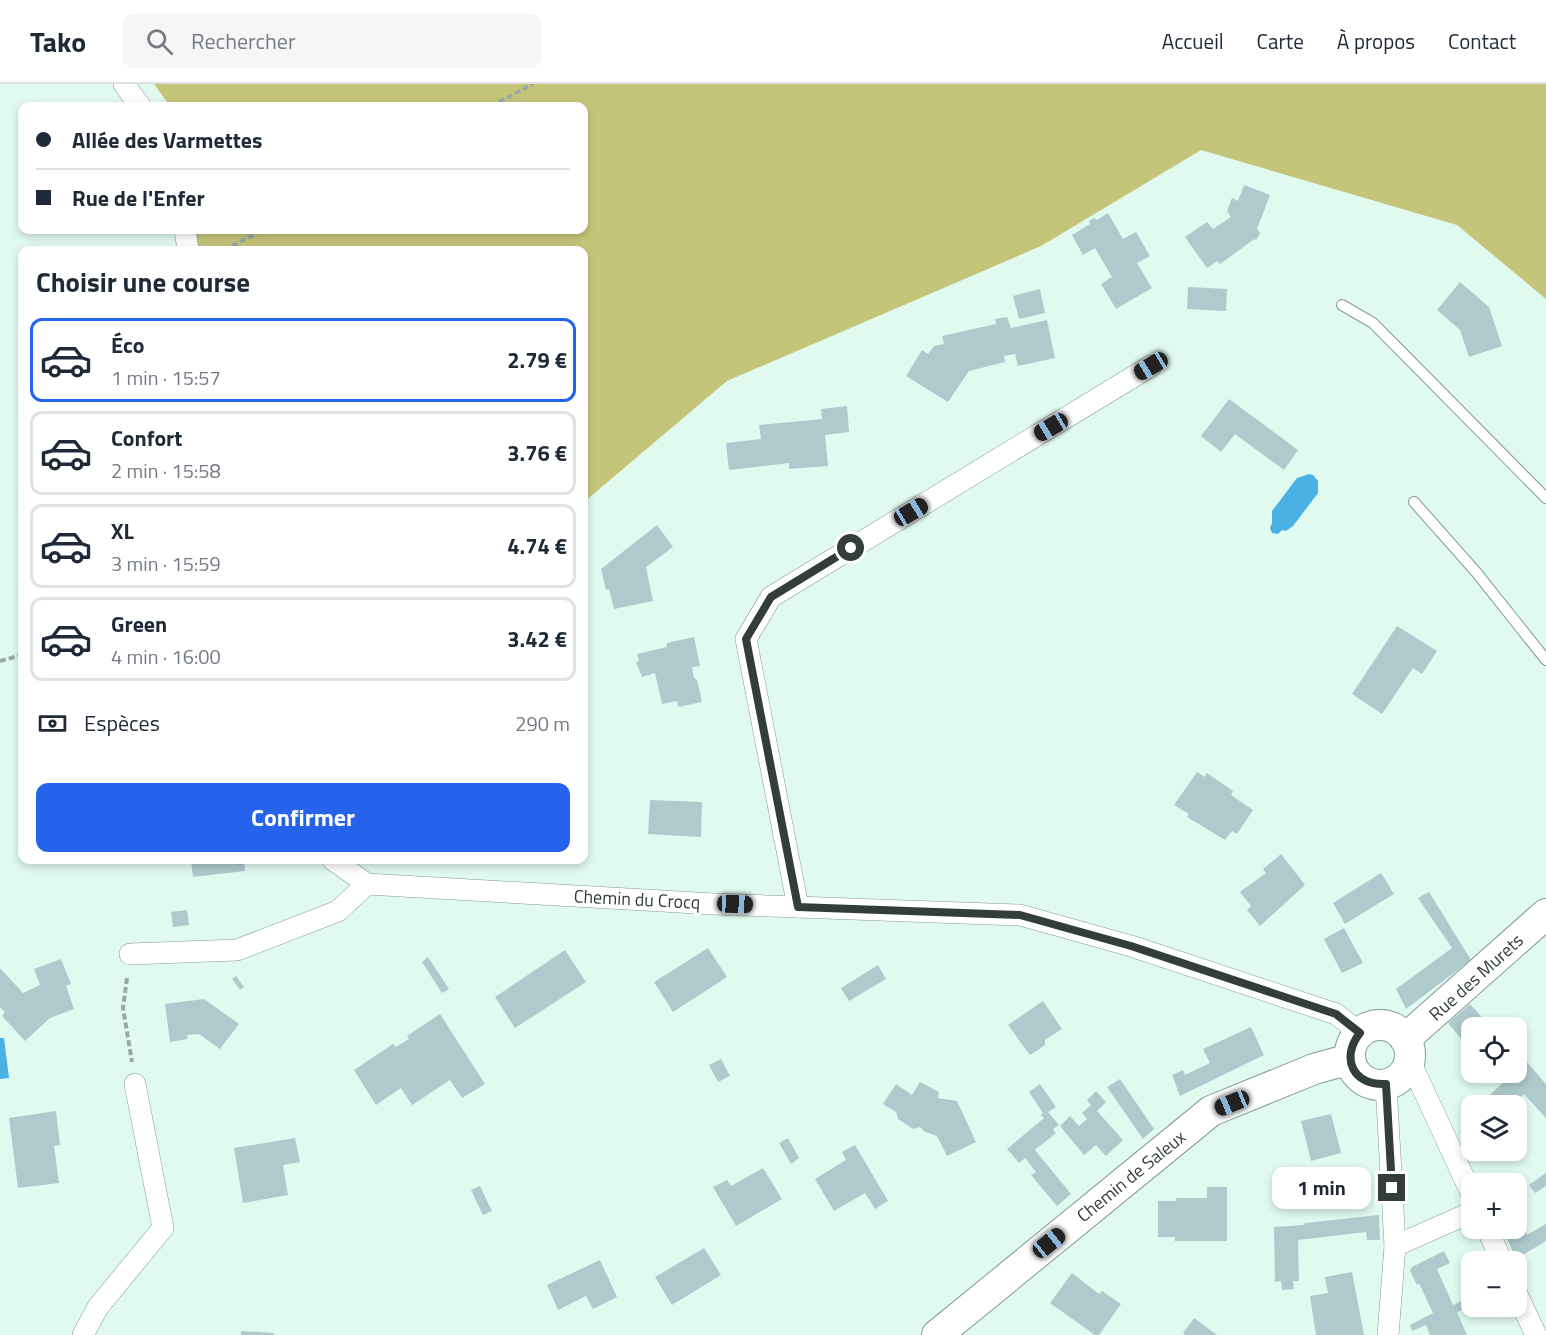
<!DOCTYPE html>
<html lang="fr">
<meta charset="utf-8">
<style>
:root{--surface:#fff;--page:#f6f6f7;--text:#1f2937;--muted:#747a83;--line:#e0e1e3;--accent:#2563eb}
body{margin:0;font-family:"Titillium Web",sans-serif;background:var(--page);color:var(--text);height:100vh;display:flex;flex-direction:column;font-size:22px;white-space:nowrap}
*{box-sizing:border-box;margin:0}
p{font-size:20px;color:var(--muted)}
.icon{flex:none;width:33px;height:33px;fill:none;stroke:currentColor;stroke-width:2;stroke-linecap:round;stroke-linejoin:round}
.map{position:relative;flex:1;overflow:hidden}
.sheet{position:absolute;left:18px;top:162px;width:570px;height:618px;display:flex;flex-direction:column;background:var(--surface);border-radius:12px;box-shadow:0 3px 9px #0003}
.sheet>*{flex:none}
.guide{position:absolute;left:18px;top:18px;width:570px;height:132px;border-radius:12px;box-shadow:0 3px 9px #0003;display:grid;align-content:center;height:132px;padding:0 18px;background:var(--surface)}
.buttons{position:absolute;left:1461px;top:933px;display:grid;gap:12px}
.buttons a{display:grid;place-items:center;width:66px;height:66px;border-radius:12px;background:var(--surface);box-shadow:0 3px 9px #0003;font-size:30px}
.end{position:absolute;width:27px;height:27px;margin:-14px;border:8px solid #333e3a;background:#fff;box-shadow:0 0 0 3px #fff}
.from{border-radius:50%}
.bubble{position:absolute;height:42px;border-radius:12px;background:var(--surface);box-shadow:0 3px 9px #0003;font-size:20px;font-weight:700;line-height:42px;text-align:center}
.car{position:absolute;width:18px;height:36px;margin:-18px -9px;border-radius:8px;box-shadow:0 0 4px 2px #0007;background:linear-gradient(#222 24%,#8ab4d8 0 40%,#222 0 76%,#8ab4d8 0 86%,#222 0)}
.guide b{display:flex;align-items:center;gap:21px;height:57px;font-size:22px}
.guide b+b{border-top:2px solid var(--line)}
.guide i{width:15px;height:15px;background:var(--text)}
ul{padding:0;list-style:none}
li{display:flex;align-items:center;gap:18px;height:84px;margin:0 12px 9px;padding:0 6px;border:3px solid var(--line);border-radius:12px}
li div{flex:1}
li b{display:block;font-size:22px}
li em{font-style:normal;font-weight:700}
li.active{border-color:var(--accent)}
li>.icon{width:54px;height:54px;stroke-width:1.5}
h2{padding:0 18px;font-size:27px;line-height:72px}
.pay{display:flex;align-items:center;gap:15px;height:66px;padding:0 18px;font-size:22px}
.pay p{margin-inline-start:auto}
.primary-button{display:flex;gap:12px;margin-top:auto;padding:12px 18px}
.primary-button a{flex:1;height:69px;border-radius:12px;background:var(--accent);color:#fff;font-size:24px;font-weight:700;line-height:69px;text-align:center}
header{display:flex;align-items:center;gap:36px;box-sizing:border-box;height:84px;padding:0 30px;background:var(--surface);border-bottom:2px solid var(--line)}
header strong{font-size:28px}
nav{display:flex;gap:33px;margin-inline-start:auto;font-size:21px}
.search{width:420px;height:54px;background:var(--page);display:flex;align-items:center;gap:15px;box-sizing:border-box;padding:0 21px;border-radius:12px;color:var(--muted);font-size:22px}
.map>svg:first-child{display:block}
</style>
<header>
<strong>Tako</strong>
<div class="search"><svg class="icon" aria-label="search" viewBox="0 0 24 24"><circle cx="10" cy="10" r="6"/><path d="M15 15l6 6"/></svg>Rechercher</div>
<nav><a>Accueil</a><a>Carte</a><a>À propos</a><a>Contact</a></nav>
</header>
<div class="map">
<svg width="1546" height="1251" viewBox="0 0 1546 1251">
<rect width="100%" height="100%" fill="#e0faf0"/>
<path fill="#c5c57a" d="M154,0H1546V215L1457,141L1201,66L1041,162L727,297L584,418V166H199L195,146H584V22H170Z"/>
<g fill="#49b1e4">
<path d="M1309,390L1313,391L1318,397V409L1293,442L1286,447L1282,446L1278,450L1272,449L1270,444L1272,439V427L1297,394Z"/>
<path d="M0,954H4L9,994L0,995Z"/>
</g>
<g fill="#aecacd">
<path d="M1244,101L1270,111L1257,145L1260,149L1257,155L1253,156L1220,180L1217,177L1207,184L1185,153L1207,138L1213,145L1231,133L1227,127L1232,114L1238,117Z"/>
<path d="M1108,129L1123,155L1136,148L1150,172L1137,179L1152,204L1116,225L1101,200L1112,193L1095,164L1083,171L1072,151L1090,140L1089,137L1094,134L1097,136Z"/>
<path d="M1460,198L1489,223L1502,262L1469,273L1460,246L1437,226Z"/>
<path d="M1188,203L1227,205L1226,227L1187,225Z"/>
<path d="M1040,205L1045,229L1019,235L1013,212Z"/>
<path d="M1007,233L1011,244L1047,236L1055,274L1018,282L1015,270L1004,272L1005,278L969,287L948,318L906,292L922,266L928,270L934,262L944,260L942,252L996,240L995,235Z"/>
<path d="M1229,315L1298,366L1284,386L1235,350L1221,368L1201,352Z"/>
<path d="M847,322L849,348L825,351L828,382L789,385V379L729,386L726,359L761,355L759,341L822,335L821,325Z"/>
<path d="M657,441L673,463L646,483L653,517L614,525L609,505L606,506L601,485Z"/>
<path d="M1397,542L1437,567L1422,590L1413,584L1382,630L1352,610Z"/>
<path d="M694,553L700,582L692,583L694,594L697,596L702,618L678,623L677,617L662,620L655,589L642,593L636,578L639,577L637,570L667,563V559Z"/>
<path d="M1197,688L1205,693L1207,689L1233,707L1231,711L1253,726L1237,750L1232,747L1225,756L1187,733L1189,730L1174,721Z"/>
<path d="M650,716L702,718L701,753L648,750Z"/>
<path d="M1281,770L1305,801L1260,842L1247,826L1251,822L1240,808L1266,789L1263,785Z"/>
<path d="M191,776H244L245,787L193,793Z"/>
<path d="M1381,789L1394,810L1345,840L1333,819Z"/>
<path d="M1429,808L1471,876L1406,925L1396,905L1452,864L1418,814Z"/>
<path d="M187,826L189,841L173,843L171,828Z"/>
<path d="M1344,844L1363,879L1342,889L1324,855Z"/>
<path d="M708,864L727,893L673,928L654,898Z"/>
<path d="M565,866L586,898L515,944L495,913Z"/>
<path d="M428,873L449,905L442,909L422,878Z"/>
<path d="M61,875L71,900L66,902L74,925L50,934L25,957L2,932L5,928L0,923V884L23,909L40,901L34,885Z"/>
<path d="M878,881L886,895L849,917L841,904Z"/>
<path d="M236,892L244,903L240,906L232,895Z"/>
<path d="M204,915L239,940L220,965L199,950L187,951L188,955L170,958L165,920Z"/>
<path d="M1043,917L1062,945L1045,956V961L1030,971L1008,941Z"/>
<path d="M1470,920L1487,939L1482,944H1472V953L1465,959L1448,939Z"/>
<path d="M440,930L485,1000L462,1014L450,996L412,1021L401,1004L376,1021L354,986L393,960L396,963L409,955L407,952Z"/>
<path d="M1251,943L1264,971L1180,1012L1172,991L1183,986L1185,991L1210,979L1203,965Z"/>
<path d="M1519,969L1546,1000V1034L1524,1010L1511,1022H1478L1509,993L1505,988H1516V971Z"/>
<path d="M721,975L730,992L718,998L709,981Z"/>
<path d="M1120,995L1154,1045L1143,1055L1107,1003Z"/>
<path d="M920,998L939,1008L938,1014L957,1017L976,1058L947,1072L937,1052L925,1048L920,1043L913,1045L898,1035L896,1028L883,1020L896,1000L912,1011Z"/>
<path d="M1040,1000L1056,1023L1048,1028L1059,1041L1053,1045L1056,1049L1035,1066L1071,1110L1057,1122L1031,1091L1036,1088L1025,1074L1019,1079L1007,1065L1044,1034L1041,1031L1043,1029L1029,1008Z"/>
<path d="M1096,1007L1106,1018L1097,1027L1123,1056L1106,1072L1096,1061L1084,1071L1060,1042L1070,1032L1079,1042L1087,1035L1082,1029L1091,1021L1087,1016Z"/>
<path d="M56,1027L60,1061L54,1062L59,1099L18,1104L9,1034Z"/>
<path d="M1331,1030L1341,1069L1311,1077L1301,1037Z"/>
<path d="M295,1054L300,1078L283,1081L288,1111L243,1119L234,1064Z"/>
<path d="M788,1054L799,1074L791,1080L779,1059Z"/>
<path d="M855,1061L888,1117L875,1125L865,1109L834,1127L815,1095L846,1076L842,1068Z"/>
<path d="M763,1084L782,1115L736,1142L713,1103L727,1096L731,1102Z"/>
<path d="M1546,1089V1102L1535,1109L1529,1101Z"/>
<path d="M480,1102L492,1127L483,1131L471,1106Z"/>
<path d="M1207,1103H1227V1157H1175V1153H1158V1117H1176V1114H1207Z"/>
<path d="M1516,1130L1527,1151L1546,1140V1157L1516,1175L1502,1144H1516Z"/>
<path d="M1379,1131L1380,1156H1367L1366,1148L1298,1156L1299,1197H1293L1294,1205L1282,1206L1281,1197L1275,1198L1274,1143L1304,1141L1305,1139Z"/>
<path d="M704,1164L721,1191L672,1221L655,1193Z"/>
<path d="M1444,1167L1450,1179L1437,1185L1453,1221L1472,1212V1222L1457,1228L1467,1251H1430L1426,1241L1412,1247L1410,1241L1433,1229L1419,1199L1417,1201L1410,1187L1412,1183Z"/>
<path d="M600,1176L617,1213L593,1225L586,1212L558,1226L547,1201Z"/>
<path d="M1352,1188L1364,1251H1316L1310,1212L1328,1209L1325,1193Z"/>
<path d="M1072,1189L1099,1210L1102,1207L1121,1220L1099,1251H1095L1050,1219Z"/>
<path d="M1194,1234L1217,1251H1185L1183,1249Z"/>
<path d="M241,1247L274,1249V1251H241Z"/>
</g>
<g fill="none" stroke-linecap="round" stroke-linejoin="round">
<defs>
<g id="lane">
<path d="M1342,221L1373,239L1546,414"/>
<path d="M1414,418L1476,488L1546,576"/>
</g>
<g id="street">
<path d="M124,0L140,22"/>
<path d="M185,146L188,166"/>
<path d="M333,776L367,800L714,820L1020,831L1131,862L1336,930L1360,949"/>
<path d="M798,823L746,555L771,513L1151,282"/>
<path d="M130,870L237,866L338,827L367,800"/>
<path d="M1409,975L1472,1111"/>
<path d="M1386,1000L1395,1162L1388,1251"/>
<path d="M1487,1144L1502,1178"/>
<path d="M1395,1162L1472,1128"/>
<path d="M1516,1208L1536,1251"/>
<path d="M83,1251L98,1223L163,1144L135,1000"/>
</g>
<g id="secondary">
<circle cx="1380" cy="971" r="30"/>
<path d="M1405,955L1546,830"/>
<path d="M937,1251L1211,1027L1314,985L1350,975"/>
</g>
</defs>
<use href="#lane" stroke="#839c93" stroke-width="12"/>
<use href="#street" stroke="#839c93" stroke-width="22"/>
<use href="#secondary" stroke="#839c93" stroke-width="32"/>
<g stroke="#97aba3" stroke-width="4" stroke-dasharray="6 3" stroke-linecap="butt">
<path d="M491,22L533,0"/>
<path d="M224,166L263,146"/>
<path d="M0,577L22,571"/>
<path d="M127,894L123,924L132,978"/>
</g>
<use href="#lane" stroke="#fff" stroke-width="10"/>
<use href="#street" stroke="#fff" stroke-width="21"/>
<use href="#secondary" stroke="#fff" stroke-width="30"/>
</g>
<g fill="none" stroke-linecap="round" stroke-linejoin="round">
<path stroke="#333e3a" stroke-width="8" d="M851,464L771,513L746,555L798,823L1020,831L1131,862L1336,930L1360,949C1340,974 1353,1002 1386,1000L1392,1104"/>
</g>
<g text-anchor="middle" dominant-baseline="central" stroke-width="6" stroke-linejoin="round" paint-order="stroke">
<g font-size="18" fill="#333e3a" stroke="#fff">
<text transform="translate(637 815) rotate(3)">Chemin du Crocq</text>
<text transform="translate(1476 893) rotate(-42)">Rue des Murets</text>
<text transform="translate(1131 1092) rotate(-39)">Chemin de Saleux</text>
</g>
</g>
</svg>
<div class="buttons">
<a><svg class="icon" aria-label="locate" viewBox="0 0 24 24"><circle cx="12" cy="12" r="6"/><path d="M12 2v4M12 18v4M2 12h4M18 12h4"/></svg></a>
<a><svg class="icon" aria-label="layers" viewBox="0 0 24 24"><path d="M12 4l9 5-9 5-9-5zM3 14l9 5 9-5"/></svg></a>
<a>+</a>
<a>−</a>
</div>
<i class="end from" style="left:851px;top:464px"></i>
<i class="end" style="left:1392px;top:1104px"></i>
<div class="bubble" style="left:1272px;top:1083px;width:99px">1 min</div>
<i class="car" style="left:1151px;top:282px;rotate:239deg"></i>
<i class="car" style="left:1051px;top:343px;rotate:239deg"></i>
<i class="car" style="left:911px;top:428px;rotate:59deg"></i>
<i class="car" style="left:735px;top:820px;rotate:92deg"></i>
<i class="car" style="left:1232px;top:1019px;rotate:248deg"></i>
<i class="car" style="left:1049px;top:1159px;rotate:51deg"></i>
<div class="guide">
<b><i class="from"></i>Allée des Varmettes</b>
<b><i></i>Rue de l'Enfer</b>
</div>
<section class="sheet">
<h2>Choisir une course</h2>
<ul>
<li class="active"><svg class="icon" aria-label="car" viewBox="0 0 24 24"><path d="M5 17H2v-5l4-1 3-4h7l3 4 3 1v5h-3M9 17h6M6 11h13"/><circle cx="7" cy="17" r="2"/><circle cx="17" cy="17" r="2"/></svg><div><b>Éco</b><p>1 min · 15:57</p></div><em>2.79 €</em></li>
<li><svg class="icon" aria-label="car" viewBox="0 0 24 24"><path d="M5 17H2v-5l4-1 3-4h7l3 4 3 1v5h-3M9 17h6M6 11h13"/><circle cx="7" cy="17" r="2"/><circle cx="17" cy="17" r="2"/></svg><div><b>Confort</b><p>2 min · 15:58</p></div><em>3.76 €</em></li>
<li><svg class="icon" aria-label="car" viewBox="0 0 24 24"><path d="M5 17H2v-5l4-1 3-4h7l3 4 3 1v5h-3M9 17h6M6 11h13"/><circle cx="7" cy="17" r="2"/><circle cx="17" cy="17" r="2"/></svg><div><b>XL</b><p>3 min · 15:59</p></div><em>4.74 €</em></li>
<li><svg class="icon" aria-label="car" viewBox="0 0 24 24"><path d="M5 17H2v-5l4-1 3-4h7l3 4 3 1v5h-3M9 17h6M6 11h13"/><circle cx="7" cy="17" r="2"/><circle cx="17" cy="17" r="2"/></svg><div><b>Green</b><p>4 min · 16:00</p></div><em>3.42 €</em></li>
</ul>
<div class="pay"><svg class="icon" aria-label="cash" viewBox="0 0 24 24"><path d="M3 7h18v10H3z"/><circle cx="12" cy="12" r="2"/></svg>Espèces<p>290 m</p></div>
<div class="primary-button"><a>Confirmer</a></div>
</section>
</div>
